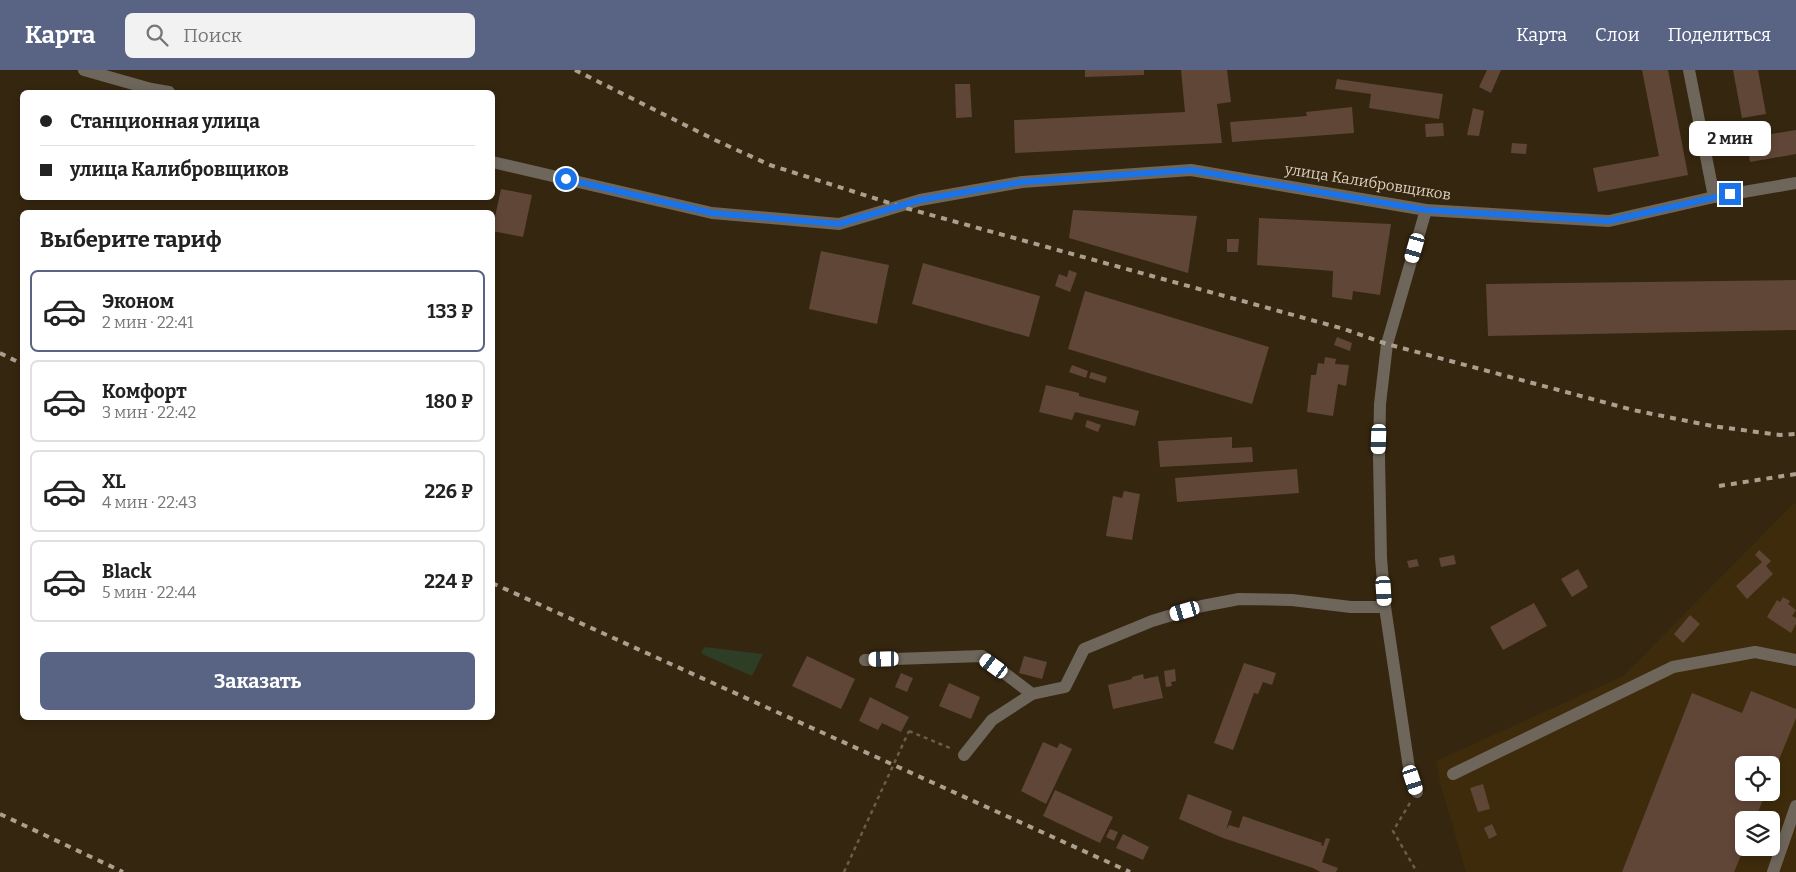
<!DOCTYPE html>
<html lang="ru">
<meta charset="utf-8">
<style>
:root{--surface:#fff;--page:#f2f2f2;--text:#222;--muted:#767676;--line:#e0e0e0;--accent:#596485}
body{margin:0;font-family:Bitter,serif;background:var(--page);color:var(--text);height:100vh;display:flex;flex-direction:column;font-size:19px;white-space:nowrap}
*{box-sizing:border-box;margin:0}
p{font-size:16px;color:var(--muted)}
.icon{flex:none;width:28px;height:28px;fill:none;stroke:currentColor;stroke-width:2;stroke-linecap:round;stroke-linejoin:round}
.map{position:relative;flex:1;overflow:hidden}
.sheet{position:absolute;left:20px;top:140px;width:475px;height:510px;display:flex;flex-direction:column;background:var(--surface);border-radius:8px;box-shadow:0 2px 8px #0003}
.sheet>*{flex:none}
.guide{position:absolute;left:20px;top:20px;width:475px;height:110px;border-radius:8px;box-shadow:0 2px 8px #0003;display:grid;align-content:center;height:110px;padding:0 20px;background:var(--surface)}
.buttons{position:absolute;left:1735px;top:686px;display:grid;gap:10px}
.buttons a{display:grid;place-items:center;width:45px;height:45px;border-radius:8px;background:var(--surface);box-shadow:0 2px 8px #0003;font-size:25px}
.end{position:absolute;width:22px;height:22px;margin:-11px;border:6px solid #1a73e8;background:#fff;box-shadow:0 0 0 2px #fff}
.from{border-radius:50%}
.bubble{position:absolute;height:35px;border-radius:8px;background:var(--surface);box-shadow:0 2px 8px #0003;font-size:16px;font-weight:700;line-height:35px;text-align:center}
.car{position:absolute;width:15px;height:30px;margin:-15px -8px;border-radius:6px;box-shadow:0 0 4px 1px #0007;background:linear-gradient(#fff 24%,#345 0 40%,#fff 0 76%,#345 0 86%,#fff 0)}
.guide b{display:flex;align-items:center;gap:18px;height:48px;font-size:19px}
.guide b+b{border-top:1px solid var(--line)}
.guide i{width:12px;height:12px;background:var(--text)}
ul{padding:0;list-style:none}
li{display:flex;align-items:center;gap:15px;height:82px;margin:0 10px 8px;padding:0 10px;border:2px solid var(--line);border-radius:8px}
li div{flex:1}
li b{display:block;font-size:19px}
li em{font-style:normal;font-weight:700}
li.on{border-color:var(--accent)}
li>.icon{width:45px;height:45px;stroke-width:1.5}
h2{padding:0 20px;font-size:22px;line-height:60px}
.cta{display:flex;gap:10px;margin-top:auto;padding:10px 20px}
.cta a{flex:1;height:58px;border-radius:8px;background:var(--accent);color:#fff;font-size:20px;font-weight:700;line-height:58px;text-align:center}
header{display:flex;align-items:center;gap:30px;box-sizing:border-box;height:70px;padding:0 25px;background:var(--accent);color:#fff}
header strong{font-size:24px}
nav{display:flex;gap:28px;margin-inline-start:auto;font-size:18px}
.search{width:350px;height:45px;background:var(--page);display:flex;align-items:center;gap:12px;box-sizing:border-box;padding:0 18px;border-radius:8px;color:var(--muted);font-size:19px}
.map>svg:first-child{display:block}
</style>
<header>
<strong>Карта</strong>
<div class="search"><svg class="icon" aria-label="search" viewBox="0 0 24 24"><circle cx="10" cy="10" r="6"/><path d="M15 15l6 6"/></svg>Поиск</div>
<nav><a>Карта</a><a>Слои</a><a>Поделиться</a></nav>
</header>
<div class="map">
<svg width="1796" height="802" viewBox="0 0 1796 802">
<rect width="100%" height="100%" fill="#35260f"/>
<path fill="#3e2b0c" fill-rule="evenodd" d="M1796,433V802H1466L1440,713L1436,691L1623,606L1793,434ZM1744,695H1771V722H1744ZM1744,750H1771V778H1744Z"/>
<path fill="#2e3d26" d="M705,577L763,584L752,606L704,585L701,582Z"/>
<g fill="#604637">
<path d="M1085,0H1144V5L1085,7Z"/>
<path d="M1181,0H1227L1231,32L1217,34L1222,73L1015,83L1014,50L1185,42Z"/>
<path d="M1487,0H1501L1491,23L1479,17Z"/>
<path d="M1642,0H1668L1688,105L1598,122L1593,98L1659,86Z"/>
<path d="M1733,0H1758L1766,44L1742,48Z"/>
<path d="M1337,9L1443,24L1439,49L1369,38L1371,24L1335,19Z"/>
<path d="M955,14H970L972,47L956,48Z"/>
<path d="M1352,37L1354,63L1232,72L1230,52L1307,46L1306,42Z"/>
<path d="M1473,38L1484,41L1479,66L1467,65Z"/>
<path d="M1443,53L1444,66L1426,67L1425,54Z"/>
<path d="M1796,60V84L1750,92L1746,68Z"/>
<path d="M1512,73L1527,74L1526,84L1511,83Z"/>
<path d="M501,119L532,125L523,167L492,161Z"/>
<path d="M1073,140L1197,146L1188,203L1069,168Z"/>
<path d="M1259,148L1391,154L1380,225L1353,221L1352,230L1332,227L1333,201L1257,195Z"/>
<path d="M1227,169H1239L1238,182H1227Z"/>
<path d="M821,181L889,195L877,254L809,239Z"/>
<path d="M923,193L1040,226L1029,267L912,234Z"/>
<path d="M1069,200L1077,203L1070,222L1055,216L1059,204L1067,207Z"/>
<path d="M1796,210V260L1488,266L1486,214Z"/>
<path d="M1085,221L1269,277L1252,334L1068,279Z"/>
<path d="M1337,267L1352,273L1350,281L1334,275Z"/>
<path d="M1325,287L1336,289L1335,294L1349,295L1346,316L1338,314L1333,346L1307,342L1311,305H1316L1318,293L1324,294Z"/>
<path d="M1072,295L1088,301L1086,308L1069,302Z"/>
<path d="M1091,302L1107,307L1105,313L1089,308Z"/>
<path d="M1046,315L1079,323V326L1139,341L1135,356L1075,342L1072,350L1039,342Z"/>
<path d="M1087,350L1101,355L1098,362L1085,357Z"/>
<path d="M1232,367V378L1252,377L1253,392L1160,397L1158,371Z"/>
<path d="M1297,399L1299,423L1177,432L1175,408Z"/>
<path d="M1124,421L1140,424L1132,470L1106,466L1113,426L1122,428Z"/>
<path d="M1759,480L1771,491L1766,496L1773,504L1747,529L1736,516L1762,492L1755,485Z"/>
<path d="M1454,485L1456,494L1441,497L1439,488Z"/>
<path d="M1417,489L1419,496L1409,498L1407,491Z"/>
<path d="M1578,499L1588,517L1572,527L1561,509Z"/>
<path d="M1783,527L1790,531L1788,534L1796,540L1792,546L1796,548V554L1791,563L1767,547L1777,530L1780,532Z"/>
<path d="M1534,533L1547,556L1503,580L1490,557Z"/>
<path d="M1690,545L1700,554L1683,573L1674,564Z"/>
<path d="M807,586L855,609L841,639L792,616Z"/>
<path d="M1024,586L1047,592L1042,609L1019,603Z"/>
<path d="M1244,593L1276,603L1272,615L1263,612L1258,624L1254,623L1233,680L1214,673Z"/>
<path d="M1175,599L1176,611L1171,612L1172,616L1166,617L1164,601Z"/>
<path d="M901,603L913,608L907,622L895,617Z"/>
<path d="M1143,604L1144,609L1158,606L1163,628L1113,639L1108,615L1132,609V607Z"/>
<path d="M949,613L980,627L971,649L939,636Z"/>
<path d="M1751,621L1796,639V648L1771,709V695H1744V722H1766L1755,750H1744V778L1734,802H1622L1692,623L1742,643Z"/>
<path d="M870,627L909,647L901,662L882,653L878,660L859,651Z"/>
<path d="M1043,672L1057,678L1060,673L1072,679L1046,734L1021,721Z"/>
<path d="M1483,714L1490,739L1478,742L1470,718Z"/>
<path d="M1055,720L1113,747L1100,773L1043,746Z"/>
<path d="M1188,724L1232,741L1226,760L1229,755L1239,758L1243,746L1322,773L1321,775L1323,776L1326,768L1330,769L1322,792L1338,798L1336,802H1320L1313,798L1223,768L1179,749Z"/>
<path d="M1492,754L1497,765L1489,769L1484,758Z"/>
<path d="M1110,759L1118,762L1114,771L1106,767Z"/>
<path d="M1123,764L1149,777L1143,790L1116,778Z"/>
</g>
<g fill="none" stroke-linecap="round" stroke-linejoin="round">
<g stroke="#6a5d49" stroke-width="2.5" stroke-dasharray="4 4" stroke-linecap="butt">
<path d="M909,661L950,678"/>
<path d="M1410,733L1393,761L1417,802"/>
</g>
<g stroke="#6e665b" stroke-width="12">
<path d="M84,0L151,19L169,22"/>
<path d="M1689,0L1714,127"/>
<path d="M492,92L712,143L839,154L920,130L1022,112L1191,100L1426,140L1609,151L1714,127L1796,113"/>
<path d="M865,590L982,586L1032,624"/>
<path d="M964,685L992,650L1032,624L1065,617L1084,579L1152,551L1202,536L1239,529L1292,530L1351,537H1385"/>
<path d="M1453,704L1673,597L1755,582L1796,590"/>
<path d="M1417,722L1409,698L1385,537L1381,488L1379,387L1380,334L1387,274L1426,140"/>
<path d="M1773,802L1796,736"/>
</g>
<g stroke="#aba08f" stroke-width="4" stroke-dasharray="6 6" stroke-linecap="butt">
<path d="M575,0L715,70L770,95L902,137L1344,259L1387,274L1633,340L1712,356L1780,365L1796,364"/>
<path d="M0,283L22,294"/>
<path d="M1719,416L1796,404"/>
<path d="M492,513L1130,802"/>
<path d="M0,744L123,802"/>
</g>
<path stroke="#6a5d49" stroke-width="2.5" stroke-dasharray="4 4" stroke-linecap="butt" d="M844,802L909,661"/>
</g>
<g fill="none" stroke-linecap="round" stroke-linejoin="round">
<path stroke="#1a73e8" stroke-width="6" d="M566,109L712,143L839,154L920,130L1022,112L1191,100L1426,140L1609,151L1730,124"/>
</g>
<g text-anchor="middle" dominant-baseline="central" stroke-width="4" stroke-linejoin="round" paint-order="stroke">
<g font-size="15" fill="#dad0c2" stroke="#35260f">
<text transform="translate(1368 112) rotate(9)">улица Калибровщиков</text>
</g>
</g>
</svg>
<div class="buttons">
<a><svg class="icon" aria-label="locate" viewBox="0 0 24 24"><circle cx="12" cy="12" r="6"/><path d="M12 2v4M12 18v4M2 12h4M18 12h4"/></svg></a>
<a><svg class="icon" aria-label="layers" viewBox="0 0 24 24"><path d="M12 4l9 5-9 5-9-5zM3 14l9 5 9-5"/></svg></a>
</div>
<i class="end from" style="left:566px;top:109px"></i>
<i class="end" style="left:1730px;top:124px"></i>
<div class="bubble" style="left:1689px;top:51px;width:82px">2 мин</div>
<i class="car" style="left:1415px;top:178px;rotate:196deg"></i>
<i class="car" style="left:1379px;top:369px;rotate:182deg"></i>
<i class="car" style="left:1384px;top:521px;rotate:176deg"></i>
<i class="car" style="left:1185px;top:541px;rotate:254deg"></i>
<i class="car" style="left:884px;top:589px;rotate:269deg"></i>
<i class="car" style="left:994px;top:596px;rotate:306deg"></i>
<i class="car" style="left:1413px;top:710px;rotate:162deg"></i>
<div class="guide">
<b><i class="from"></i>Станционная улица</b>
<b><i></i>улица Калибровщиков</b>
</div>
<section class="sheet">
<h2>Выберите тариф</h2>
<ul>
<li class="on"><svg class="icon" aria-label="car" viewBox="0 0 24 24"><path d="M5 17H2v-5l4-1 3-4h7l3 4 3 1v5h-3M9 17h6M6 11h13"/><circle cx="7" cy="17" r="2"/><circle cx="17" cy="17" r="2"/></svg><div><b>Эконом</b><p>2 мин · 22:41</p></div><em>133 ₽</em></li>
<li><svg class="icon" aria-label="car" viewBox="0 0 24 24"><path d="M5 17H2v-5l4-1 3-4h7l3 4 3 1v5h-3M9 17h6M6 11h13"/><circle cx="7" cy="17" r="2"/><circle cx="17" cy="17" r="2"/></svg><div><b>Комфорт</b><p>3 мин · 22:42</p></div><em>180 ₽</em></li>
<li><svg class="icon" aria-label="car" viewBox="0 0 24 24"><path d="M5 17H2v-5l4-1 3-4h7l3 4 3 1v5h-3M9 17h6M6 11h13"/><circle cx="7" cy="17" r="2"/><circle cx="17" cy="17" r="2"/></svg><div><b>XL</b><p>4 мин · 22:43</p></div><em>226 ₽</em></li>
<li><svg class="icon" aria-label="car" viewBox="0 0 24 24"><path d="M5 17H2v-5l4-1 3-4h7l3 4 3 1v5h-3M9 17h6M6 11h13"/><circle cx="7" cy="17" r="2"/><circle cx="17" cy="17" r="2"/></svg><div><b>Black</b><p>5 мин · 22:44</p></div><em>224 ₽</em></li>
</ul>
<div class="cta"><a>Заказать</a></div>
</section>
</div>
